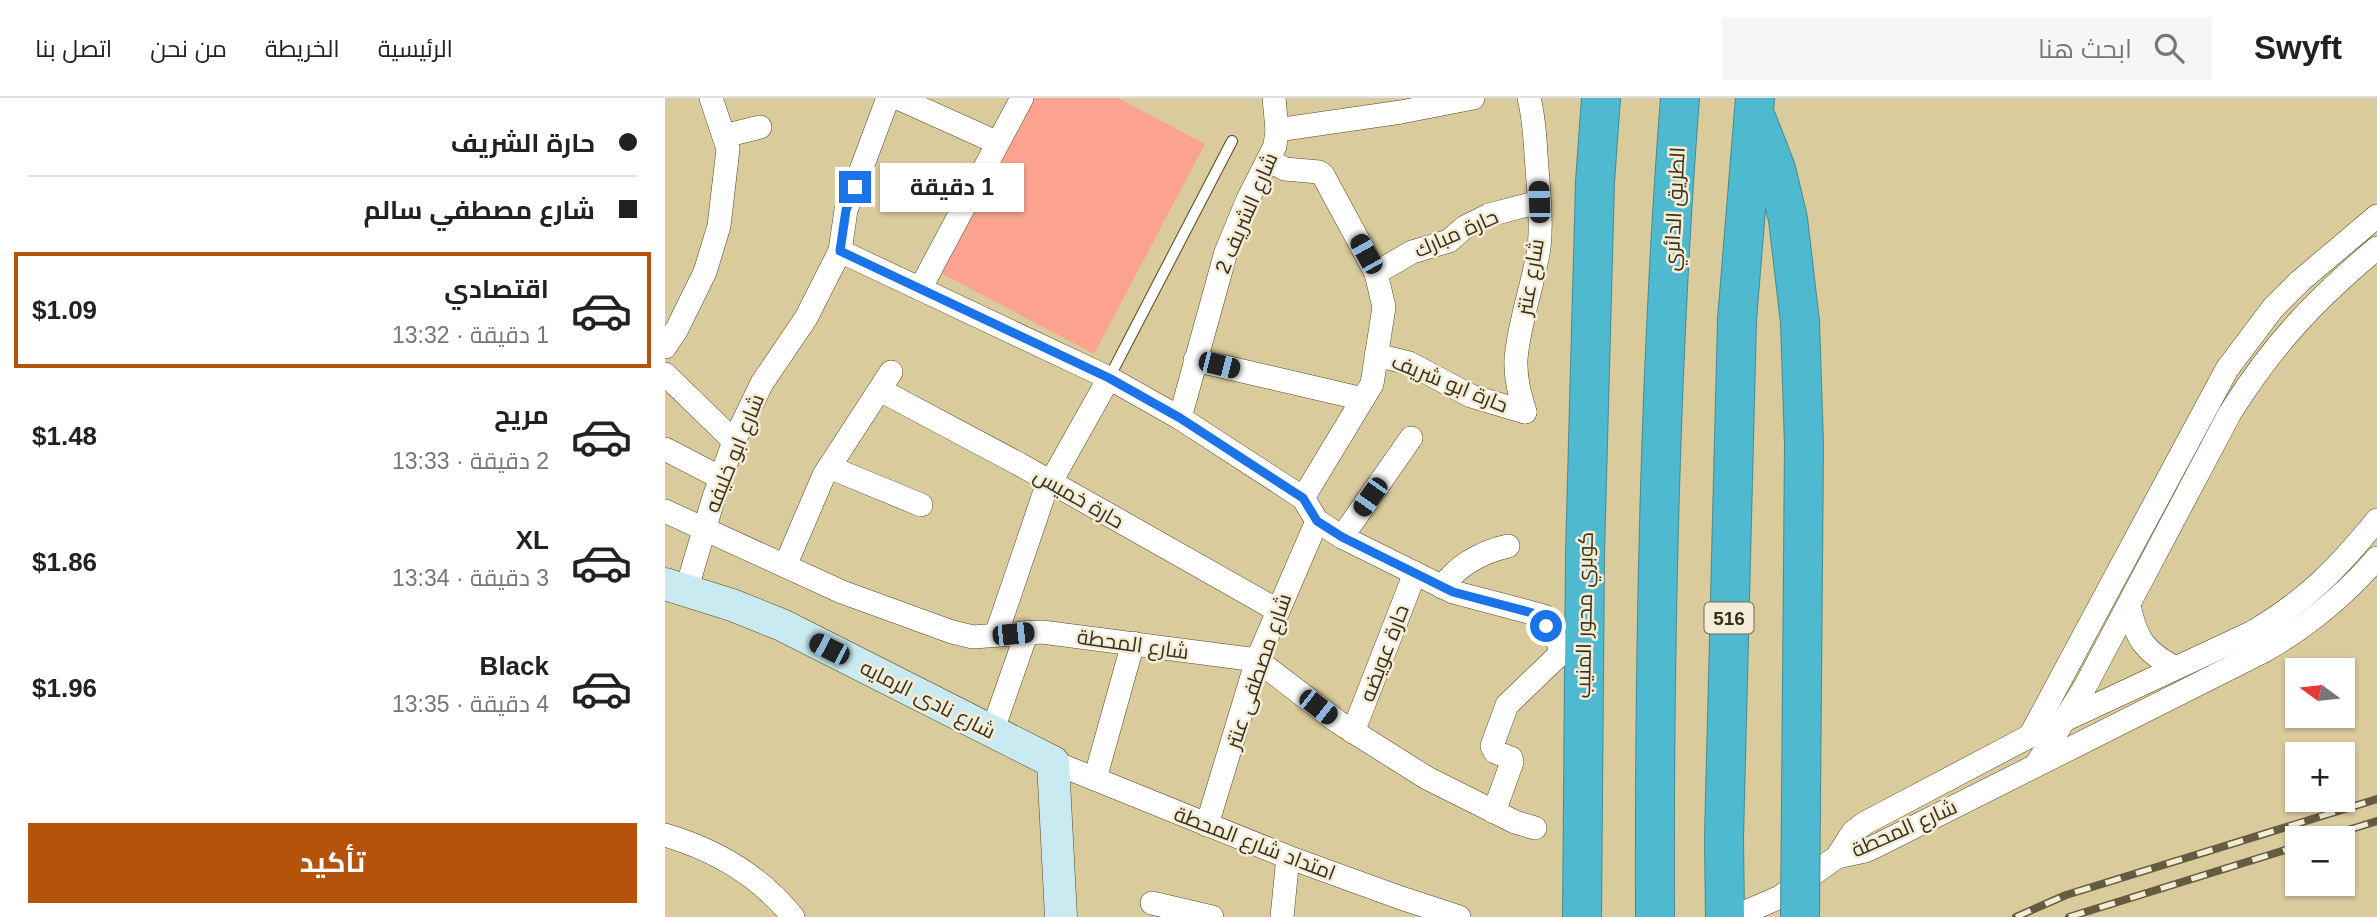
<!DOCTYPE html>
<html lang="ar">
<meta charset="utf-8">
<style>
:root{--surface:#fff;--page:#f6f6f6;--text:#222;--muted:#767676;--line:#e0e0e0;--accent:#b45309}
body{margin:0;font-family:Helvetica,Cairo,sans-serif;background:var(--page);color:var(--text);direction:rtl;height:100vh;display:flex;flex-direction:column;font-size:26px;white-space:nowrap}
*{box-sizing:border-box;margin:0}
p{font-size:23px;color:var(--muted)}
.icon{flex:none;width:38px;height:38px;fill:none;stroke:currentColor;stroke-width:2;stroke-linecap:round;stroke-linejoin:round}
.map{position:relative;flex:1;overflow:hidden;direction:ltr}
.sheet{display:flex;flex-direction:column;background:var(--surface);width:665px}
.sheet>*{flex:none}
.banner{display:grid;align-content:center;height:154px;padding:0 28px;background:var(--surface)}
.needle{width:46px;rotate:285deg}
.tools{position:absolute;left:1620px;top:560px;display:grid;gap:14px}
.tools a{display:grid;place-items:center;width:70px;height:70px;border-radius:0px;background:var(--surface);box-shadow:0 2px 5px #0004;font-size:35px}
.end{position:absolute;width:32px;height:32px;margin:-16px;border:9px solid #1a73e8;background:#fff;box-shadow:0 0 0 4px #fff}
.from{border-radius:50%}
.bubble{position:absolute;height:49px;border-radius:0px;background:var(--surface);box-shadow:0 2px 5px #0004;font-size:23px;font-weight:700;line-height:49px;text-align:center;direction:rtl}
.car{position:absolute;width:21px;height:42px;margin:-21px -10px;border-radius:9px;box-shadow:0 0 5px 2px #0007;background:linear-gradient(#222 24%,#8ab4d8 0 40%,#222 0 76%,#8ab4d8 0 86%,#222 0)}
.banner b{display:flex;align-items:center;gap:24px;height:66px;font-size:26px}
.banner b+b{border-top:2px solid var(--line)}
.banner i{width:18px;height:18px;background:var(--text)}
ul{padding:0;list-style:none}
li{display:flex;align-items:center;gap:21px;height:116px;margin:0 14px 10px;padding:0 14px;border:4px solid transparent;border-radius:0px}
li div{flex:1}
li b{display:block;font-size:26px}
li em{font-style:normal;font-weight:700}
li.selected{border-color:var(--accent)}
li>.icon{width:63px;height:63px;stroke-width:1.5}
.action{display:flex;gap:14px;margin-top:auto;padding:14px 28px}
.action a{flex:1;height:80px;border-radius:0px;background:var(--accent);color:#fff;font-size:28px;font-weight:700;line-height:80px;text-align:center}
header{display:flex;align-items:center;gap:42px;box-sizing:border-box;height:98px;padding:0 35px;background:var(--surface);border-bottom:2px solid var(--line)}
header strong{font-size:33px}
nav{display:flex;gap:38px;margin-inline-start:auto;font-size:24px}
.search{width:490px;height:63px;background:var(--page);display:flex;align-items:center;gap:18px;box-sizing:border-box;padding:0 24px;border-radius:0px;color:var(--muted);font-size:26px}
main{display:flex;flex:1;min-height:0}
.map>svg:first-child{display:block}
</style>
<header>
<strong>Swyft</strong>
<div class="search"><svg class="icon" aria-label="search" viewBox="0 0 24 24"><circle cx="10" cy="10" r="6"/><path d="M15 15l6 6"/></svg>ابحث هنا</div>
<nav><a>الرئيسية</a><a>الخريطة</a><a>من نحن</a><a>اتصل بنا</a></nav>
</header>
<main>
<div class="map">
<svg width="1712" height="819" viewBox="0 0 1712 819">
<rect width="100%" height="100%" fill="#dacb9c"/>
<path fill="#fba390" d="M363,0H453L540,46L429,256L272,173Z"/>
<g fill="none" stroke-linecap="round" stroke-linejoin="round">
<defs>
<path id="service" d="M444,280L567,43"/>
<g id="minor">
<path d="M233,0L333,45"/>
<path d="M612,32L736,14L808,0"/>
<path d="M59,38L95,29"/>
<path d="M603,62L620,71L654,74L658,77L711,175L719,209L707,286L638,400"/>
<path d="M175,153L444,280L515,320L638,400L652,423L677,439L788,494L879,518L882,521L881,529C889,538 898,546 893,558L842,607L827,648L830,654L846,660L847,664L829,714"/>
<path d="M711,175L747,154L784,143L800,129L824,117L874,104"/>
<path d="M255,191L357,0"/>
<path d="M0,249L12,231L40,174L54,128L63,51L46,0"/>
<path d="M711,257L744,265L806,298L860,314"/>
<path d="M530,262L698,301"/>
<path d="M0,276L69,343"/>
<path d="M215,292L354,366L612,512"/>
<path d="M860,314C855,297 850,280 851,261C854,224 868,188 874,150C877,125 874,96 872,70C870,46 870,23 864,0"/>
<path d="M515,320L561,154L583,101L610,48L612,32L609,0"/>
<path d="M0,351L56,380"/>
<path d="M164,369L256,407"/>
<path d="M0,413L177,494L287,534L308,539L377,534L592,562L673,624L762,680L850,724L870,730"/>
<path d="M677,439L746,340"/>
<path d="M120,468L159,377L226,274"/>
<path d="M777,489C793,467 817,454 843,448"/>
<path d="M21,493L49,399L69,343L97,285L141,220L175,153L181,112L223,0"/>
<path d="M1464,507C1471,542 1480,553 1510,570"/>
<path d="M331,537L379,396L444,280"/>
<path d="M327,634L362,534"/>
<path d="M688,634L750,475"/>
<path d="M1365,638L1562,271L1608,210L1635,183L1712,118"/>
<path d="M388,664L623,759L736,800L794,819"/>
<path d="M1371,667L1421,587L1565,315C1608,246 1650,202 1712,150"/>
<path d="M430,681L468,545"/>
<path d="M542,727L592,562L652,423"/>
<path d="M0,737C51,752 95,778 128,819"/>
<path d="M1172,759L1200,753L1213,747L1599,553C1643,528 1679,498 1712,460"/>
<path d="M487,805L547,819"/>
<path d="M617,819L623,759"/>
<path d="M1069,819L1115,799L1172,759L1188,734L1200,725L1365,638L1586,535C1641,503 1672,471 1712,422"/>
</g>
<path id="secondary" d="M0,486L67,507L117,527L388,664L396,819"/>
<g id="motorway">
<path d="M1092,22L1111,71L1123,121L1135,224"/>
<path d="M917,819L920,456L930,84L936,0"/>
<path d="M990,819C989,546 994,272 1015,0"/>
<path d="M1060,819L1059,740L1072,222L1090,0"/>
</g>
</defs>
<use href="#service" stroke="#56491d" stroke-width="12"/>
<use href="#minor" stroke="#56491d" stroke-width="24"/>
<use href="#secondary" stroke="#56491d" stroke-width="33"/>
<use href="#motorway" stroke="#478a91" stroke-width="40"/>
<use href="#service" stroke="#fff" stroke-width="10"/>
<use href="#minor" stroke="#fff" stroke-width="23"/>
<use href="#secondary" stroke="#caeaf1" stroke-width="32"/>
<use href="#motorway" stroke="#4fbacf" stroke-width="38"/>
<defs>
<g id="rail">
<path d="M1657,740L1712,723"/>
<path d="M1351,819L1401,797L1712,701"/>
<path d="M1404,819L1633,748"/>
</g>
</defs>
<use href="#rail" stroke="#645b41" stroke-width="8"/>
<use href="#rail" stroke="#f4ecd5" stroke-width="5" stroke-dasharray="16" stroke-linecap="butt"/>
<defs>
<path id="motorway-bridge" d="M1135,819L1139,347L1135,224"/>
</defs>
<use href="#motorway-bridge" stroke="#478a91" stroke-width="40" stroke-linecap="butt"/>
<use href="#motorway-bridge" stroke="#4fbacf" stroke-width="38"/>
</g>
<g fill="none" stroke-linecap="round" stroke-linejoin="round">
<path stroke="#1a73e8" stroke-width="9" d="M190,89L181,112L175,153L444,280L515,320L638,400L652,423L677,439L788,494L879,518L882,522L881,528"/>
</g>
<g text-anchor="middle" dominant-baseline="central" stroke-width="5" stroke-linejoin="round" paint-order="stroke">
<rect fill="#f4ecd5" stroke="#706955" stroke-width="2" x="1039.5" y="504.5" width="49" height="31" rx="5"/>
<g font-size="19" font-weight="bold" fill="#37311e">
<text x="1064" y="520">516</text>
</g>
<g font-size="21" fill="#37311e" stroke="#f4ecd5">
<text transform="translate(1009 111) rotate(-87)">الطريق الدائري</text>
<text transform="translate(581 115) rotate(-67)">شارع الشريف 2</text>
<text transform="translate(791 135) rotate(-24)">حارة مبارك</text>
<text transform="translate(865 179) rotate(-80)">شارع عنتر</text>
<text transform="translate(785 285) rotate(22)">حارة ابو شريف</text>
<text transform="translate(69 355) rotate(-68)">شارع ابو خليفه</text>
<text transform="translate(414 400) rotate(30)">حارة خميس</text>
<text transform="translate(919 517) rotate(-89)">كوبري محور المنيب</text>
<text transform="translate(468 546) rotate(8)">شارع المحطة</text>
<text transform="translate(719 555) rotate(-69)">حارة عويضه</text>
<text transform="translate(593 573) rotate(-71)">شارع مصطفى عنتر</text>
<text transform="translate(263 601) rotate(27)">شارع نادى الرمايه</text>
<text transform="translate(1239 730) rotate(-24)">شارع المحطة</text>
<text transform="translate(590 745) rotate(21)">امتداد شارع المحطة</text>
</g>
</g>
</svg>
<div class="tools">
<a><svg class="needle" viewBox="-14 -14 28 28"><path d="M0-13l5 13h-10z" fill="#e53935"/><path d="M0 13l5-13h-10z" fill="#767676"/></svg></a>
<a>+</a>
<a>−</a>
</div>
<i class="end from" style="left:881px;top:528px"></i>
<i class="end" style="left:190px;top:89px"></i>
<div class="bubble" style="left:215px;top:65px;width:144px">1 دقيقة</div>
<i class="car" style="left:874px;top:104px;rotate:358deg"></i>
<i class="car" style="left:701px;top:156px;rotate:331deg"></i>
<i class="car" style="left:554px;top:267px;rotate:104deg"></i>
<i class="car" style="left:705px;top:399px;rotate:215deg"></i>
<i class="car" style="left:348px;top:536px;rotate:84deg"></i>
<i class="car" style="left:164px;top:551px;rotate:297deg"></i>
<i class="car" style="left:653px;top:609px;rotate:128deg"></i>
</div>
<section class="sheet">
<div class="banner">
<b><i class="from"></i>حارة الشريف</b>
<b><i></i>شارع مصطفي سالم</b>
</div>
<ul>
<li class="selected"><svg class="icon" aria-label="car" viewBox="0 0 24 24"><path d="M5 17H2v-5l4-1 3-4h7l3 4 3 1v5h-3M9 17h6M6 11h13"/><circle cx="7" cy="17" r="2"/><circle cx="17" cy="17" r="2"/></svg><div><b>اقتصادي</b><p>1 دقيقة · 13:32</p></div><em>$1.09</em></li>
<li><svg class="icon" aria-label="car" viewBox="0 0 24 24"><path d="M5 17H2v-5l4-1 3-4h7l3 4 3 1v5h-3M9 17h6M6 11h13"/><circle cx="7" cy="17" r="2"/><circle cx="17" cy="17" r="2"/></svg><div><b>مريح</b><p>2 دقيقة · 13:33</p></div><em>$1.48</em></li>
<li><svg class="icon" aria-label="car" viewBox="0 0 24 24"><path d="M5 17H2v-5l4-1 3-4h7l3 4 3 1v5h-3M9 17h6M6 11h13"/><circle cx="7" cy="17" r="2"/><circle cx="17" cy="17" r="2"/></svg><div><b>XL</b><p>3 دقيقة · 13:34</p></div><em>$1.86</em></li>
<li><svg class="icon" aria-label="car" viewBox="0 0 24 24"><path d="M5 17H2v-5l4-1 3-4h7l3 4 3 1v5h-3M9 17h6M6 11h13"/><circle cx="7" cy="17" r="2"/><circle cx="17" cy="17" r="2"/></svg><div><b>Black</b><p>4 دقيقة · 13:35</p></div><em>$1.96</em></li>
</ul>
<div class="action"><a>تأكيد</a></div>
</section>
</main>
